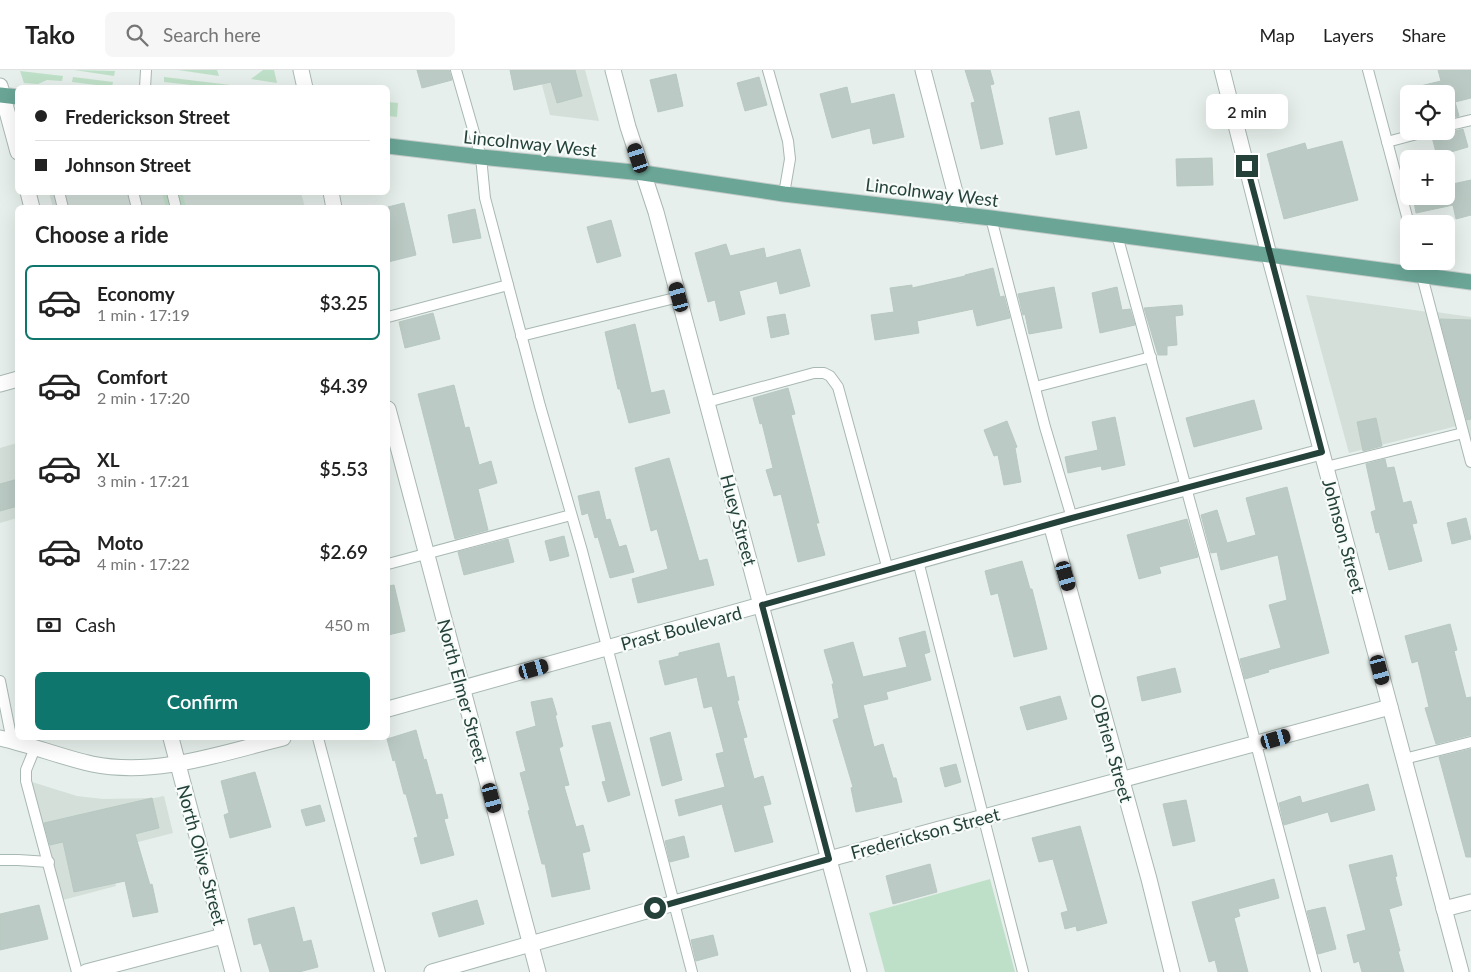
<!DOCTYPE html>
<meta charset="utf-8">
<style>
:root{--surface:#fff;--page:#f6f6f6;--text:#222;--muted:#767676;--line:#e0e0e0;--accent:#0f766e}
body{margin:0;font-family:Lato,sans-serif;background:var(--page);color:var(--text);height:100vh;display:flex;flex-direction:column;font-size:19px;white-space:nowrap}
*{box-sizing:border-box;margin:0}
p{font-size:16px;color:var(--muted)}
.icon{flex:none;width:28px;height:28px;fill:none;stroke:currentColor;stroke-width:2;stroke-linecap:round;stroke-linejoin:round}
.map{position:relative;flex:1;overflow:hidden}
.panel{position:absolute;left:15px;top:135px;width:375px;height:535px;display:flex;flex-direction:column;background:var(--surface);border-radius:8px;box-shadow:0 5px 20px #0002}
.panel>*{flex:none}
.banner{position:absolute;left:15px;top:15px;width:375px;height:110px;border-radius:8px;box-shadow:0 5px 20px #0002;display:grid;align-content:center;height:110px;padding:0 20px;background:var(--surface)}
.buttons{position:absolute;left:1400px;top:15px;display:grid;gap:10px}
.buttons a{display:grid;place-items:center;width:55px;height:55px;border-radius:8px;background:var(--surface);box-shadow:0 5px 20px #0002;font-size:25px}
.end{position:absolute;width:22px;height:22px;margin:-11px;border:6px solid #24423a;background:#fff;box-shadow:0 0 0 2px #fff}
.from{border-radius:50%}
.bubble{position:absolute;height:35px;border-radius:8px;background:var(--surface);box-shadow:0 5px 20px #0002;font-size:16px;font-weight:600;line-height:35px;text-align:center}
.car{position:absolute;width:15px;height:30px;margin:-15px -8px;border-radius:6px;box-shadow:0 0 4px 1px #0007;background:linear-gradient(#222 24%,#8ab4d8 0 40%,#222 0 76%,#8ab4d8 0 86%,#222 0)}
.banner b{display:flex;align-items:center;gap:18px;height:48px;font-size:19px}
.banner b+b{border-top:1px solid var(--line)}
.banner i{width:12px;height:12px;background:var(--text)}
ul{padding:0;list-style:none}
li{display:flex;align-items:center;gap:15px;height:75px;margin:0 10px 8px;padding:0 10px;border:2px solid transparent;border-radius:8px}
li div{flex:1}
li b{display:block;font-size:19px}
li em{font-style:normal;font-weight:600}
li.current{border-color:var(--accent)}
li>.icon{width:45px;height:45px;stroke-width:1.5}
h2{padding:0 20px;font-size:22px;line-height:60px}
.pay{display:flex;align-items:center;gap:12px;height:55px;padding:0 20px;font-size:19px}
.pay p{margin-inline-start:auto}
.button{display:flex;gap:10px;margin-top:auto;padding:10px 20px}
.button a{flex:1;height:58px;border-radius:8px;background:var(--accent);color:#fff;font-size:20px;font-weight:600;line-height:58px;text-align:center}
header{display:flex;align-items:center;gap:30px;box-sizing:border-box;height:70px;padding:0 25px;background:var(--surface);border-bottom:1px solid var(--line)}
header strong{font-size:24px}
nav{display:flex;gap:28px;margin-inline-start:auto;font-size:18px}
.search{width:350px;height:45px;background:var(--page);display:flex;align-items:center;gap:12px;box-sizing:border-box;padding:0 18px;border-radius:8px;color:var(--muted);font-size:19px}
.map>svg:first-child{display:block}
</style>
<header>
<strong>Tako</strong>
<div class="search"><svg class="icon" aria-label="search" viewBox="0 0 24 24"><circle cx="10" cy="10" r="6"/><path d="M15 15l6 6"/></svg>Search here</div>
<nav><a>Map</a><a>Layers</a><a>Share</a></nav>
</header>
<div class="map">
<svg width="1471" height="902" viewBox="0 0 1471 902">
<rect width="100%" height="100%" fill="#e6efeb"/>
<g fill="#d4dfda">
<path d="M538,0H585L599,51L550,45Z"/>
<path d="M49,123H166L170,137H53Z"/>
<path d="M177,123H301L305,137H181Z"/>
<path d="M1306,225L1428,242L1457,356L1349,383Z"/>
<path d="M1436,242L1471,247V372Z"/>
<path d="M17,373V448L0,453V378Z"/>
<path d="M32,712L77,726L103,729L154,728L164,726L173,763L107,780L116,816L63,830Z"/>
</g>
<g fill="#bfe0c8">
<path d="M74,0L115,1L114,6Z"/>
<path d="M178,0H217L219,6Z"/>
<path d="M263,0H274L277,13L251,9Z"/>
<path d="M20,1L63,6L62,11L47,10L38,14L24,13Z"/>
<path d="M73,7L113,12L112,17L72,12Z"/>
<path d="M164,7L247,17H210L164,12Z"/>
<path d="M388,32L398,33L397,47L388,46Z"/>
<path d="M162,123H182L186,137H166Z"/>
<path d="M990,809L1015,902H885L869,843Z"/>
</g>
<g fill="#bbcac4" stroke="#b8c9c2">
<path d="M417,0H449L452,10L422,18Z"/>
<path d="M510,0H575L582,26L557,33L551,12L514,20Z"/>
<path d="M965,0H990L994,14L990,15L1003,74L981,79L971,33L975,32Z"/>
<path d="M1438,0H1471V28L1455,32L1459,46L1446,49V24H1413L1412,18L1441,11Z"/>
<path d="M676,4L683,36L658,42L650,10Z"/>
<path d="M759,7L767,35L745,41L737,13Z"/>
<path d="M847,17L851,34L894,24L904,67L873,74L870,58L832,68L820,24Z"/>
<path d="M1079,41L1087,78L1056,85L1049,48Z"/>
<path d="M1463,59L1468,77L1437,86L1432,67Z"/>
<path d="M1342,71L1358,130L1284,149L1267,84L1305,73L1307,80Z"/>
<path d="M1212,88L1213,115L1177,116L1176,89Z"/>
<path d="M1471,110V145L1456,149L1453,135L1416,143L1413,126H1451L1448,115Z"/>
<path d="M404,133L416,185L388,192V137Z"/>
<path d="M475,139L481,168L453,173L448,145Z"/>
<path d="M611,150L621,186L597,193L587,157Z"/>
<path d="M726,174L730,186L764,178L766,188L800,179L810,216L780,224L777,211L739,221L745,244L720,251L715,230L708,232L695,183Z"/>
<path d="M993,198L1000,227L1004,226L1010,248L977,256L973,239L917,251L919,263L875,270L871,245L894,242L890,218L912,215V218L965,206V205Z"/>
<path d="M1054,217L1062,258L1029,264L1025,244L1023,245L1018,224Z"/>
<path d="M1117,217L1122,240L1130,239L1135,255L1100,263L1092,223Z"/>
<path d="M1182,235L1183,245L1175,246L1177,275L1167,276V285H1158L1144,238Z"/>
<path d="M433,243L440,269L405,278L399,252Z"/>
<path d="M785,244L789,264L771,268L767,247Z"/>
<path d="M1440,249L1471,250V349L1467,350Z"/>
<path d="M635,254L651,323L664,320L670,343L629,353L620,319H618L605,262Z"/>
<path d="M454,315L465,358L469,357L479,395L491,391L497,413L478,419L488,460L455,469L418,324Z"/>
<path d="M788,318L795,344L791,345L819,453H816L825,485L798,492L781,424L774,426L766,400L773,398L762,353L760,354L753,328Z"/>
<path d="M1254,330L1262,359L1194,377L1186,348Z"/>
<path d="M1115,347L1125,395L1102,400L1101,396L1068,403L1065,387L1098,380L1092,352Z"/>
<path d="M1376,348L1382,376L1363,381L1357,352Z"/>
<path d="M1007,351L1017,377L1015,378L1021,412L1004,415L998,385L994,386L984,360Z"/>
<path d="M669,388L699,491L707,489L714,515L638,533L632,509L668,499L657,459L651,461L635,398Z"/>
<path d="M1385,389L1387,398L1394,397L1403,433L1411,431L1417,453L1412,454L1422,491L1389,500L1379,462L1376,463L1371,442L1376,440L1366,394Z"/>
<path d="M18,409V436L0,441V414Z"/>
<path d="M1287,417L1329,583L1268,600L1269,602L1245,609L1240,589L1281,578L1269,535L1287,530L1278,485L1221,500L1217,482L1211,483L1201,445L1217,440L1227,473L1256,465L1246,428Z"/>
<path d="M599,421L606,450L610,449L619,477L626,475L634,502L610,508L598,467L595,468L588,443L582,445L578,426Z"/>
<path d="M1466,448L1471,469L1452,474L1447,453Z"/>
<path d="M1187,449L1198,487L1159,497L1161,503L1139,509L1127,465Z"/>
<path d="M564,466L569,486L550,491L545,471Z"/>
<path d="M508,469L514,492L464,505L458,482Z"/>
<path d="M1022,491L1030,519H1032L1047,579L1014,587L998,523L991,525L985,501Z"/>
<path d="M394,515L405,561L388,565V516Z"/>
<path d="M1450,554L1457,580L1454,581L1466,628L1471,627V665L1436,674L1425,638L1429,637L1418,591L1412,593L1405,566Z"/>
<path d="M925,561L930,582L924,584L931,610L886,622L888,629L863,635L874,677L883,674L893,708H896L902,732L856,742L851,718L853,717L833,650L839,648L832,614H834L824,580L853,572L863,607L907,597L899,568Z"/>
<path d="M719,573L727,608L734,606L739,630L737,631L747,667L743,668L754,709L763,706L771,734L763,736L773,772L735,782L722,734L679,746L675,730L725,717L716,684L724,682L712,636L704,638L697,607L665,615L659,591L679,586V583Z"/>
<path d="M1175,598L1181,622L1142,631L1137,607Z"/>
<path d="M1060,626L1067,649L1027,660L1020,637Z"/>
<path d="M552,628L557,645H555L563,676L559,678L569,715L564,716L576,757L583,755L590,781L582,783L590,819L552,827L545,794H542L528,741L530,740L520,703L526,701L516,662L536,656L531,632Z"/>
<path d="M610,652L630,725L608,732L602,712L606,711L592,656Z"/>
<path d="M416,660L424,690L426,689L436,725L442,724L448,748L444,749L454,785L421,794L414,768L418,767L406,724H404L395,690L393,691L387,669Z"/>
<path d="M670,662L682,710L662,716L650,668Z"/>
<path d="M1471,679V787H1466L1439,687Z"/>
<path d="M956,694L961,712L945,717L940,698Z"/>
<path d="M255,702L271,757L230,768L224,745L229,743L221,711Z"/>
<path d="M1368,714L1375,740L1331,752L1328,742L1284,755L1279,733L1300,726L1302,733Z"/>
<path d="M152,728L159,758L135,764L150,815L152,814L158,842L133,847L125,811L74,822L63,772L50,775L44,753Z"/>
<path d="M1186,730L1195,771L1173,776L1163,734Z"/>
<path d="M320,735L325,751L306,756L301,740Z"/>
<path d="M1080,756L1107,853L1077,861L1076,856L1065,859L1061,843L1068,841L1053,789L1039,792L1032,768Z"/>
<path d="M684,766L689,787L670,792L665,771Z"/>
<path d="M1392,785L1397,806L1395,807L1402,835L1389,839L1400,881H1398L1404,902H1362L1359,891L1354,893L1347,865L1366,860L1349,795Z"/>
<path d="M930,794L937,822L893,834L886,806Z"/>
<path d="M1274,809L1279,828L1238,839L1240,846L1234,848L1248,902H1218L1215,890L1209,892L1192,832Z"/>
<path d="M477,830L484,854L439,867L432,843Z"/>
<path d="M39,835L48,869L0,880V844Z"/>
<path d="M294,837L303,872L311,870L318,897L299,902H270L261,873L254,875L248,849Z"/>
<path d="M1325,837L1336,879L1318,884L1307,841Z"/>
<path d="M713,865L718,885L696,891L691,870Z"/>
</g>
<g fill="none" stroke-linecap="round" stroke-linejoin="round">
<defs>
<g id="service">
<path d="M456,0L481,87L485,128L540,336L582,481L692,902"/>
<path d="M768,0L788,71L790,89L784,124"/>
<path d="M1368,0L1409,154"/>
<path d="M145,18L146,0"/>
<path d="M1446,56L1471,50"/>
<path d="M1387,72L1428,61"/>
<path d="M59,122L63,138"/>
<path d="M133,122L137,138"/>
<path d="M172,122L176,138"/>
<path d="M991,148L1045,357L1072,448"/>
<path d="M1117,165L1256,674L1316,902"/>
<path d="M1418,191L1471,392"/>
<path d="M388,247L508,215"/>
<path d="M521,266L679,227"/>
<path d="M1035,317L1151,287"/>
<path d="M707,332L814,303H824L830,306L838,317L888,500"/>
<path d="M1326,397L1463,363"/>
<path d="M918,491L1023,902"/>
<path d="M388,494L571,445"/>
<path d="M0,611L12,671"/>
<path d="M318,668L380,902"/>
<path d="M35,678L26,700V711L77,902"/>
<path d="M1404,689L1471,672"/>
<path d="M0,790H18L49,792"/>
</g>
<g id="minor">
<path d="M301,0L305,18"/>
<path d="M613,0L628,57L656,142L859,902"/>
<path d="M923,0L961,145"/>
<path d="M331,122L334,138"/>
<path d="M1269,185L1461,902"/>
<path d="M0,314L18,309"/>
<path d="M388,339L538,902"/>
<path d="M1051,454L1149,809L1172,902"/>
<path d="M388,639L1072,448L1321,382"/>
<path d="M0,668C31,675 61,687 92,694C156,707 222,683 283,668"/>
<path d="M1444,839L1471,832"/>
<path d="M86,902L223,866"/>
<path d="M432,902L829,789L1390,637"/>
</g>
<g id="tertiary">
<path d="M1222,0L1269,185"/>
<path d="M0,16L18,82"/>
<path d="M28,122L32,138"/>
<path d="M171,668L233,902"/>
</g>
<g id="primary">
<path d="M0,25L18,27"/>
<path d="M388,76L481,87L643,103L784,124L991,148L1471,212"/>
</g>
</defs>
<use href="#service" stroke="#a8b8b2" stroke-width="12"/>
<use href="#minor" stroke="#a8b8b2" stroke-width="17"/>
<use href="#tertiary" stroke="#a8b8b2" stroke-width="17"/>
<use href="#primary" stroke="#c2cac8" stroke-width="17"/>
<use href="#service" stroke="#fff" stroke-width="10"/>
<use href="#minor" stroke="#fff" stroke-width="15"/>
<use href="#tertiary" stroke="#fff" stroke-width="15"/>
<use href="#primary" stroke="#6aa596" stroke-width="15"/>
</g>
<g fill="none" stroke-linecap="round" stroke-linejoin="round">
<path stroke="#24423a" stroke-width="6" d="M655,838L829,789L762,535L1072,448L1322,382L1247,96"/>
</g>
<g text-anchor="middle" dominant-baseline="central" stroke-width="4.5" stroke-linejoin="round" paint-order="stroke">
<g font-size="18" fill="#24423a" stroke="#f7fbf9">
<text transform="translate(530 73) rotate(6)">Lincolnway West</text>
<text transform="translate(932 122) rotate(7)">Lincolnway West</text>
<text transform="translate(739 450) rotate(75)">Huey Street</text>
<text transform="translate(1344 466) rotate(75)">Johnson Street</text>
<text transform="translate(681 558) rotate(-15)">Prast Boulevard</text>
<text transform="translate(463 621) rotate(75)">North Elmer Street</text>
<text transform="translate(1112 678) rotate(74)">O'Brien Street</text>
<text transform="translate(925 763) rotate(-15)">Frederickson Street</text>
<text transform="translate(202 785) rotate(75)">North Olive Street</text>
</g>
</g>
</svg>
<div class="buttons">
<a><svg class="icon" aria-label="locate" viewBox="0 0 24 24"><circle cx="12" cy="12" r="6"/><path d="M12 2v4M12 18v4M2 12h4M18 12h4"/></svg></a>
<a>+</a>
<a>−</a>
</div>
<i class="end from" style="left:655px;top:838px"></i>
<i class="end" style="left:1247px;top:96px"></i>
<div class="bubble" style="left:1206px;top:24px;width:82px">2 min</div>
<i class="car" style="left:638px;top:88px;rotate:342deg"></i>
<i class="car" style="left:679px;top:227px;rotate:345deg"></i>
<i class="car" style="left:1066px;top:506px;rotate:164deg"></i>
<i class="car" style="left:534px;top:599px;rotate:74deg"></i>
<i class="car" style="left:1380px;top:600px;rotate:165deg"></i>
<i class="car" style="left:1276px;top:669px;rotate:74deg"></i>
<i class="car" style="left:492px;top:728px;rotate:165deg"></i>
<div class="banner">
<b><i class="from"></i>Frederickson Street</b>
<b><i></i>Johnson Street</b>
</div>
<section class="panel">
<h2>Choose a ride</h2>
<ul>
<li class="current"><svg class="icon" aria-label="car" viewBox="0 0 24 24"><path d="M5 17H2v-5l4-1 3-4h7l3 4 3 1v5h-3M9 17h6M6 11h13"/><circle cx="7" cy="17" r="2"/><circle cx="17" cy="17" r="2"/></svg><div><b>Economy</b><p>1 min · 17:19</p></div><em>$3.25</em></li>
<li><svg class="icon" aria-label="car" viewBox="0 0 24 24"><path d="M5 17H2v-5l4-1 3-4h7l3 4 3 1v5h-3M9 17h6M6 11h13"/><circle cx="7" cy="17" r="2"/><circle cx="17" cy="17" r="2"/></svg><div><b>Comfort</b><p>2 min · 17:20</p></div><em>$4.39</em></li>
<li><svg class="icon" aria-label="car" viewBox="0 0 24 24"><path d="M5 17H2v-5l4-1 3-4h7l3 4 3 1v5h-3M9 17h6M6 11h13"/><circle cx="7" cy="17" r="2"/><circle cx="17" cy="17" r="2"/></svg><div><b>XL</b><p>3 min · 17:21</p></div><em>$5.53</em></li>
<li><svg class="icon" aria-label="car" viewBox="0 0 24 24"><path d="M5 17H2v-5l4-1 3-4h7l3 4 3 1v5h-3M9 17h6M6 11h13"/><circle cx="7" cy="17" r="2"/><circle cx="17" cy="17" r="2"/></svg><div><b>Moto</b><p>4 min · 17:22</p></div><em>$2.69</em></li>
</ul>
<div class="pay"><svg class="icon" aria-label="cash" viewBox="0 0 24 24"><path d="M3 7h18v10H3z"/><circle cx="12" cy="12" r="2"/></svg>Cash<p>450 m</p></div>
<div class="button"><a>Confirm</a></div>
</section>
</div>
